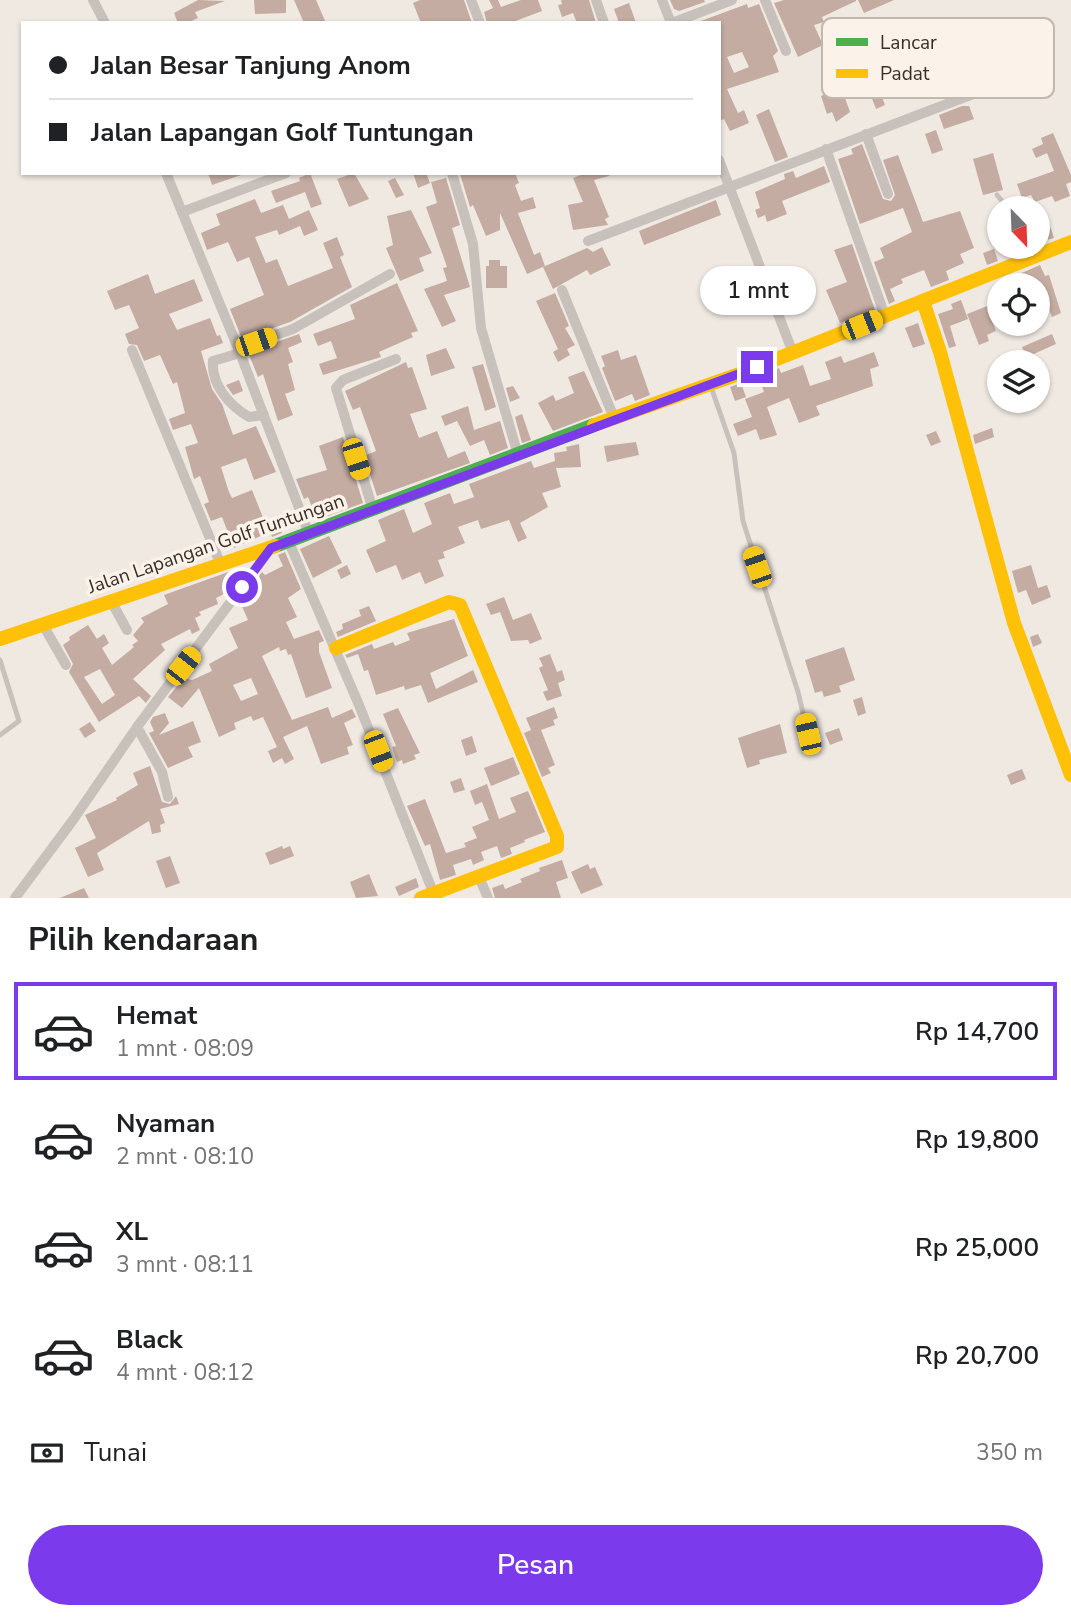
<!DOCTYPE html>
<html lang="id">
<meta charset="utf-8">
<style>
:root{--surface:#fff;--page:#f2f2f2;--text:#202124;--muted:#757577;--line:#e0e0e0;--accent:#7c3aed}
body{margin:0;font-family:"Nunito Sans",sans-serif;background:var(--page);color:var(--text);height:100vh;display:flex;flex-direction:column;font-size:26px;white-space:nowrap}
*{box-sizing:border-box;margin:0}
p{font-size:23px;color:var(--muted)}
.icon{flex:none;width:38px;height:38px;fill:none;stroke:currentColor;stroke-width:2;stroke-linecap:round;stroke-linejoin:round}
.map{position:relative;height:898px;overflow:hidden}
.details{display:flex;flex-direction:column;background:var(--surface);flex:1}
.details>*{flex:none}
.guide{position:absolute;left:21px;top:21px;width:700px;height:154px;border-radius:0px;box-shadow:0 2px 5px #0004;display:grid;align-content:center;height:154px;padding:0 28px;background:var(--surface)}
.needle{width:46px;rotate:157deg}
.controls{position:absolute;left:987px;top:196px;display:grid;gap:14px}
.controls a{display:grid;place-items:center;width:63px;height:63px;border-radius:50%;background:var(--surface);box-shadow:0 2px 5px #0004;font-size:35px}
.end{position:absolute;width:32px;height:32px;margin:-16px;border:9px solid #7c3aed;background:#fff;box-shadow:0 0 0 4px #fff}
.from{border-radius:50%}
.bubble{position:absolute;height:49px;border-radius:24px;background:var(--surface);box-shadow:0 2px 5px #0004;font-size:23px;font-weight:600;line-height:49px;text-align:center}
.car{position:absolute;width:21px;height:42px;margin:-21px -10px;border-radius:9px;box-shadow:0 0 5px 2px #0007;background:linear-gradient(#f5c518 24%,#345 0 40%,#f5c518 0 76%,#345 0 86%,#f5c518 0)}
.guide b{display:flex;align-items:center;gap:24px;height:66px;font-size:26px}
.guide b+b{border-top:2px solid var(--line)}
.guide i{width:18px;height:18px;background:var(--text)}
ul{padding:0;list-style:none}
li{display:flex;align-items:center;gap:21px;height:98px;margin:0 14px 10px;padding:0 14px;border:4px solid transparent;border-radius:0px}
li div{flex:1}
li b{display:block;font-size:26px}
li em{font-style:normal;font-weight:600}
li.active{border-color:var(--accent)}
li>.icon{width:63px;height:63px;stroke-width:1.5}
h2{padding:0 28px;font-size:32px;line-height:84px}
.pay{display:flex;align-items:center;gap:18px;height:77px;padding:0 28px;font-size:26px}
.pay p{margin-inline-start:auto}
.cta{display:flex;gap:14px;margin-top:auto;padding:14px 28px}
.cta a{flex:1;height:80px;border-radius:42px;background:var(--accent);color:#fff;font-size:28px;font-weight:600;line-height:80px;text-align:center}
.map>svg:first-child{display:block}
</style>
<div class="map">
<svg width="1071" height="898" viewBox="0 0 1071 898">
<rect width="100%" height="100%" fill="#efe9e2"/>
<g fill="#c4aca2" fill-rule="evenodd">
<path d="M198,0L225,1L195,12L198,18L187,23H178L174,13Z"/>
<path d="M254,0H286V13L255,14Z"/>
<path d="M294,0H316L326,23H304Z"/>
<path d="M420,0H464L472,23H421L413,3Z"/>
<path d="M489,0H498L501,7L521,0H538L542,11L510,23H487L484,12L493,8Z"/>
<path d="M561,0H589L596,23H577L573,13L562,17L558,5L562,4Z"/>
<path d="M670,0H704L705,2L679,11L674,9Z"/>
<path d="M784,0H856V1L822,17L824,22L814,25L823,45L798,57L774,3Z"/>
<path d="M858,0H894L864,13Z"/>
<path d="M629,3L636,23H619L614,9Z"/>
<path d="M747,4L748,8L759,4L778,51L773,56L779,72L727,89L738,113L744,110L749,123L730,131L724,119L719,121V23L698,22ZM742,52L749,67L734,73L727,57Z"/>
<path d="M839,81L850,112L836,122L832,112L827,114L821,96L828,93L826,86Z"/>
<path d="M878,87L885,105L876,109L869,91Z"/>
<path d="M962,106H969L974,119L944,129L939,115Z"/>
<path d="M769,109L788,157L775,162L756,115Z"/>
<path d="M936,130L943,150L932,154L925,134Z"/>
<path d="M1053,133L1071,175V182L1066,184L1070,196L1055,202L1052,196L1035,202L1031,195L1022,198L1017,184L1054,171L1047,153L1036,158L1032,149L1043,144L1041,138Z"/>
<path d="M862,144L883,199L891,201L895,195L883,160L898,155L923,222L960,211L974,248L960,254L964,263L946,271L949,280L931,287L924,270L901,279L903,283L890,289L895,301L889,304L874,262L884,258L880,248L912,232L903,208L860,224L838,159L853,154L851,149Z"/>
<path d="M993,153L1003,190L983,195L973,159Z"/>
<path d="M824,166L830,182L782,201L787,214L767,222L765,215L758,218L755,210L760,208L755,192L785,179L784,174L793,171L796,178Z"/>
<path d="M208,173H240L241,175L212,185Z"/>
<path d="M310,173L322,204L311,208L305,192L276,203L271,191L300,181L299,178Z"/>
<path d="M354,173L369,199L349,207L337,179Z"/>
<path d="M413,173H426L430,183L418,188Z"/>
<path d="M515,173L519,183L515,185L521,201L533,197L536,208L518,213L534,255L540,252L545,266L527,274L500,213V230L486,236L473,205L470,207L460,174Z"/>
<path d="M586,173H609V176L594,180L609,217L605,219L608,225L573,230L568,205L583,202L573,178Z"/>
<path d="M395,178L404,195L396,198L388,181Z"/>
<path d="M446,178L460,225L452,228L470,287L444,295L456,321L442,327L424,289L447,281L443,268L447,267L426,207L437,203L431,182Z"/>
<path d="M255,199L261,213L283,205L289,219L309,210L318,230L304,236L300,226L279,235L277,230L255,237L266,263L277,259L288,286L333,268L323,243L337,237L344,255L340,257L352,287L290,322L242,339L230,309L264,295L249,257L237,262L228,242L207,250L201,233L220,225L216,214Z"/>
<path d="M716,200L721,215L644,245L639,231Z"/>
<path d="M411,210L432,253L419,258L424,271L400,281L386,248L393,245L387,216Z"/>
<path d="M1050,226L1054,238L1043,241L1040,229Z"/>
<path d="M852,244L875,310L840,323L826,290L847,282L834,250Z"/>
<path d="M602,247L611,265L590,275L587,270L553,289L543,267L587,248L593,252Z"/>
<path d="M994,249L998,261L987,265L983,253Z"/>
<path d="M489,260H500V266H507V288H486V266H489Z"/>
<path d="M1040,265L1045,276L1049,275L1061,313L1052,317L1048,307L1038,310V285H1013L1010,278Z"/>
<path d="M148,274L155,294L194,279L203,301L169,314L177,330L210,318L217,336L220,335L223,343L201,351L212,389L222,404L233,435L256,426L276,472L254,480L246,458L221,467L229,492L232,498L252,490L266,525L277,521L282,533L272,537L270,532L234,548L222,517L211,521L204,504L209,502L200,476L194,479L185,447L198,443L191,424L173,430L169,419L185,413L177,382L173,384L160,355L144,361L137,345L129,344L125,334L139,328L129,305L115,310L107,291Z"/>
<path d="M397,283L418,331L411,333L413,337L379,352L381,357L323,375L319,364L337,358L331,341L318,346L313,334L355,319L350,305Z"/>
<path d="M555,293L569,326L565,328L575,345L567,349L570,355L558,362L553,352L558,349L536,301Z"/>
<path d="M999,296V319L992,321L996,331L987,335L989,341L979,345L967,314L990,305L988,299Z"/>
<path d="M961,300L968,319L950,326L956,346L949,348L938,314L953,309L951,304Z"/>
<path d="M918,323L925,344L913,348L905,328Z"/>
<path d="M299,334L302,342L288,348L293,362L288,364L295,390L285,394L293,415L278,421L263,374L258,377L248,352Z"/>
<path d="M1052,334L1056,344L1027,357L1022,347Z"/>
<path d="M446,348L455,368L431,376L426,355Z"/>
<path d="M618,350L621,360L636,355L650,395L635,401L632,394L615,401L602,368L605,366L601,356Z"/>
<path d="M874,352L879,366L870,369L873,386L816,406L820,415L799,423L789,398L767,407L777,435L760,440L756,429L738,436L733,424L752,417L745,399L764,392L759,379L769,375L768,373L779,368L781,373L803,365L810,386L831,379L825,362L841,356L844,363Z"/>
<path d="M406,362L408,368L412,367L427,409L410,414L419,438L437,431L448,458L465,451L470,463L377,496L364,456L376,451L360,407L353,410L345,391Z"/>
<path d="M483,364L496,407L485,411L472,367Z"/>
<path d="M584,371L603,412L553,431L538,403L553,395L556,401L574,393L568,377Z"/>
<path d="M239,380L243,391L233,395L226,385Z"/>
<path d="M741,383L746,397L735,401L730,387Z"/>
<path d="M513,386L520,398L510,402L506,388Z"/>
<path d="M468,406L474,430L500,421L508,448L490,455L484,440L470,446L457,421L445,426L441,416Z"/>
<path d="M522,414L531,440L522,443L515,417Z"/>
<path d="M992,428L994,437L975,444L973,435Z"/>
<path d="M936,431L941,442L931,446L926,435Z"/>
<path d="M343,437L363,503L317,520L308,497L304,499L296,479L327,470L319,446Z"/>
<path d="M636,442L639,455L607,462L604,446Z"/>
<path d="M579,444L581,467L556,468L561,487L542,493L548,507L520,523L527,538L518,542L509,520L481,529L478,520L458,527L465,543L443,552L445,558L438,560L444,576L425,584L420,572L402,580L396,565L376,573L366,550L386,541L378,520L404,509L413,533L432,524L424,503L450,493L454,504L474,497L469,484L531,461L534,468L555,461L554,453L567,451L566,447Z"/>
<path d="M329,536L342,563L313,578L300,549Z"/>
<path d="M285,552L301,589L288,598L297,617L286,622L294,639L319,630L324,641L319,643V652L332,688L306,698L291,654L288,655L286,649L280,651L279,647L262,656L292,720L328,707L332,718L352,709L356,717L344,723L353,745L347,747L349,754L321,764L307,726L283,737L294,759L285,764L282,758L273,763L268,751L277,747L263,717L253,721L251,716L234,723L236,729L219,737L199,688L182,708L168,697L184,678L192,680L212,671L209,664L238,648L229,628L248,620L240,602L262,572L265,575L283,566L278,555ZM251,678L258,694L241,701L233,685Z"/>
<path d="M347,565L351,574L341,579L337,570Z"/>
<path d="M1031,565L1038,588L1047,585L1051,597L1032,605L1026,590L1018,593L1012,571Z"/>
<path d="M231,571L236,582L228,592L216,598L218,604L199,612L201,615L195,618L200,630L192,634L190,629L161,644L165,650L133,679L151,696L146,703L139,696L99,722L69,672L73,664L63,645L70,640L69,637L88,625L97,639L104,634L109,643L102,648L112,665L134,647L132,645L138,641L133,635L144,622L141,618L168,604L164,595ZM100,669L115,695L102,704L84,677Z"/>
<path d="M504,597L513,620L531,613L542,639L530,644L528,640L511,641L500,612L491,615L486,604Z"/>
<path d="M369,606L376,621L338,637L336,632L343,629L342,624L361,616L359,610Z"/>
<path d="M454,619L468,656L430,673L436,689L473,670L478,682L428,703L421,685L405,690L404,686L376,695L368,670L364,671L358,654L347,658L345,655L372,644L374,649L393,642L395,646L410,640L407,633Z"/>
<path d="M1038,634L1042,643L1033,647L1030,637Z"/>
<path d="M844,647L855,680L839,686L841,692L824,697L822,691L815,693L805,660Z"/>
<path d="M550,654L557,672L562,670L565,680L558,683L562,696L547,701L543,692L548,690L539,668L543,666L539,658Z"/>
<path d="M862,697L866,713L858,716L853,700Z"/>
<path d="M554,707L558,718L553,720L555,725L541,730L555,765L548,768L551,773L542,777L524,733L531,730L526,718Z"/>
<path d="M398,708L420,753L414,755L416,759L403,764L402,760L397,762L392,747L396,746L383,714Z"/>
<path d="M165,713L169,723L159,735L193,721L201,742L188,747L193,757L168,768L149,733L154,731L150,722L153,717Z"/>
<path d="M90,722L96,731L85,738L79,729Z"/>
<path d="M780,724L787,753L759,760L760,764L747,768L738,738Z"/>
<path d="M839,728L843,740L830,745L825,733Z"/>
<path d="M472,736L477,752L466,756L461,740Z"/>
<path d="M513,757L520,774L491,786L484,768Z"/>
<path d="M150,766L162,802L170,804L176,796L179,804L160,809L165,823L160,825L161,832L152,834L149,821L97,853L104,870L88,877L75,848L96,838L85,815L117,800L116,798L138,785L133,773Z"/>
<path d="M1022,769L1026,779L1011,785L1007,775Z"/>
<path d="M461,778L465,790L454,793L450,782Z"/>
<path d="M487,784L499,819L516,812L510,798L528,791L545,832L524,840L525,842L510,848L512,854L501,858L497,846L481,852L484,860L473,865L471,859L453,865L456,875L440,880L430,844L425,846L407,806L425,799L446,853L466,847L464,843L477,838L472,827L489,820L482,802L475,805L470,791Z"/>
<path d="M282,846L283,849L290,846L294,856L270,865L265,853Z"/>
<path d="M170,856L180,883L166,888L156,861Z"/>
<path d="M562,860L568,878L556,882L561,898H495L492,888L503,884L505,889L522,882L520,879L540,871L539,868Z"/>
<path d="M588,864L590,869L595,867L603,885L581,894L571,872Z"/>
<path d="M369,874L378,896L356,898L350,882Z"/>
<path d="M416,878L419,887L399,896L395,887Z"/>
<path d="M84,888L89,898H60Z"/>
</g>
<g fill="none" stroke-linecap="round" stroke-linejoin="round">
<g stroke="#c8c1bb" stroke-width="5">
<path d="M997,195L1008,208"/>
<path d="M710,384L734,453L743,521L798,692L808,734"/>
<path d="M0,660L19,721L0,735"/>
</g>
<g stroke="#c8c1bb" stroke-width="10">
<path d="M93,0L105,23"/>
<path d="M471,0L480,23"/>
<path d="M596,0L604,23"/>
<path d="M662,0L671,23"/>
<path d="M765,0L786,51"/>
<path d="M672,23L732,0"/>
<path d="M866,134L888,194"/>
<path d="M826,149L885,316"/>
<path d="M719,160L793,353"/>
<path d="M166,173L240,353L309,534"/>
<path d="M452,173L473,244L481,328L518,455"/>
<path d="M182,212L286,173"/>
<path d="M588,241L973,94"/>
<path d="M562,290L614,418"/>
<path d="M238,348L293,329L390,274"/>
<path d="M132,350L221,565"/>
<path d="M240,353L213,361C211,385 230,406 249,417L264,415"/>
<path d="M373,510L336,388L343,380L396,359"/>
<path d="M288,540L359,705L433,892"/>
<path d="M111,601L127,630"/>
<path d="M43,625L66,665"/>
<path d="M137,727L162,772L168,797"/>
<path d="M479,877L488,898"/>
<path d="M15,898L73,820L137,727L271,548"/>
</g>
<path stroke="#4caf50" stroke-width="14" d="M275,546L594,425"/>
<g stroke="#ffc107" stroke-width="14">
<path d="M923,301L940,352L1014,623L1071,775"/>
<path d="M594,425L739,374L1071,242"/>
<path d="M0,639L275,546"/>
<path d="M336,648L449,602L460,605L557,836V847L421,898"/>
</g>
</g>
<g fill="none" stroke-linecap="round" stroke-linejoin="round">
<path stroke="#7c3aed" stroke-width="9" d="M242,587L271,548L757,367"/>
</g>
<g text-anchor="middle" dominant-baseline="central" stroke-width="7" stroke-linejoin="round" paint-order="stroke">
<g font-size="19" fill="#392e28" stroke="#fbf3ea">
<text transform="translate(216 544) rotate(-19)">Jalan Lapangan Golf Tuntungan</text>
</g>
</g>
<rect x="822" y="18" width="232" height="80" rx="10" fill="#fbf3ea" stroke="#c1b8b0" stroke-width="2"/>
<rect x="836" y="38" width="32" height="8" fill="#4caf50"/>
<rect x="836" y="69" width="32" height="9" fill="#ffc107"/>
<g font-size="19" fill="#392e28">
<text x="880" y="49">Lancar</text>
<text x="880" y="80">Padat</text>
</g>
</svg>
<div class="controls">
<a><svg class="needle" viewBox="-14 -14 28 28"><path d="M0-13l5 13h-10z" fill="#e53935"/><path d="M0 13l5-13h-10z" fill="#757577"/></svg></a>
<a><svg class="icon" aria-label="locate" viewBox="0 0 24 24"><circle cx="12" cy="12" r="6"/><path d="M12 2v4M12 18v4M2 12h4M18 12h4"/></svg></a>
<a><svg class="icon" aria-label="layers" viewBox="0 0 24 24"><path d="M12 4l9 5-9 5-9-5zM3 14l9 5 9-5"/></svg></a>
</div>
<i class="end from" style="left:242px;top:587px"></i>
<i class="end" style="left:757px;top:367px"></i>
<div class="bubble" style="left:700px;top:266px;width:116px">1 mnt</div>
<i class="car" style="left:862px;top:325px;rotate:68deg"></i>
<i class="car" style="left:256px;top:342px;rotate:71deg"></i>
<i class="car" style="left:356px;top:459px;rotate:162deg"></i>
<i class="car" style="left:757px;top:567px;rotate:341deg"></i>
<i class="car" style="left:183px;top:666px;rotate:38deg"></i>
<i class="car" style="left:808px;top:734px;rotate:347deg"></i>
<i class="car" style="left:378px;top:751px;rotate:159deg"></i>
<div class="guide">
<b><i class="from"></i>Jalan Besar Tanjung Anom</b>
<b><i></i>Jalan Lapangan Golf Tuntungan</b>
</div>
</div>
<section class="details">
<h2>Pilih kendaraan</h2>
<ul>
<li class="active"><svg class="icon" aria-label="car" viewBox="0 0 24 24"><path d="M5 17H2v-5l4-1 3-4h7l3 4 3 1v5h-3M9 17h6M6 11h13"/><circle cx="7" cy="17" r="2"/><circle cx="17" cy="17" r="2"/></svg><div><b>Hemat</b><p>1 mnt · 08:09</p></div><em>Rp 14,700</em></li>
<li><svg class="icon" aria-label="car" viewBox="0 0 24 24"><path d="M5 17H2v-5l4-1 3-4h7l3 4 3 1v5h-3M9 17h6M6 11h13"/><circle cx="7" cy="17" r="2"/><circle cx="17" cy="17" r="2"/></svg><div><b>Nyaman</b><p>2 mnt · 08:10</p></div><em>Rp 19,800</em></li>
<li><svg class="icon" aria-label="car" viewBox="0 0 24 24"><path d="M5 17H2v-5l4-1 3-4h7l3 4 3 1v5h-3M9 17h6M6 11h13"/><circle cx="7" cy="17" r="2"/><circle cx="17" cy="17" r="2"/></svg><div><b>XL</b><p>3 mnt · 08:11</p></div><em>Rp 25,000</em></li>
<li><svg class="icon" aria-label="car" viewBox="0 0 24 24"><path d="M5 17H2v-5l4-1 3-4h7l3 4 3 1v5h-3M9 17h6M6 11h13"/><circle cx="7" cy="17" r="2"/><circle cx="17" cy="17" r="2"/></svg><div><b>Black</b><p>4 mnt · 08:12</p></div><em>Rp 20,700</em></li>
</ul>
<div class="pay"><svg class="icon" aria-label="cash" viewBox="0 0 24 24"><path d="M3 7h18v10H3z"/><circle cx="12" cy="12" r="2"/></svg>Tunai<p>350 m</p></div>
<div class="cta"><a>Pesan</a></div>
</section>
